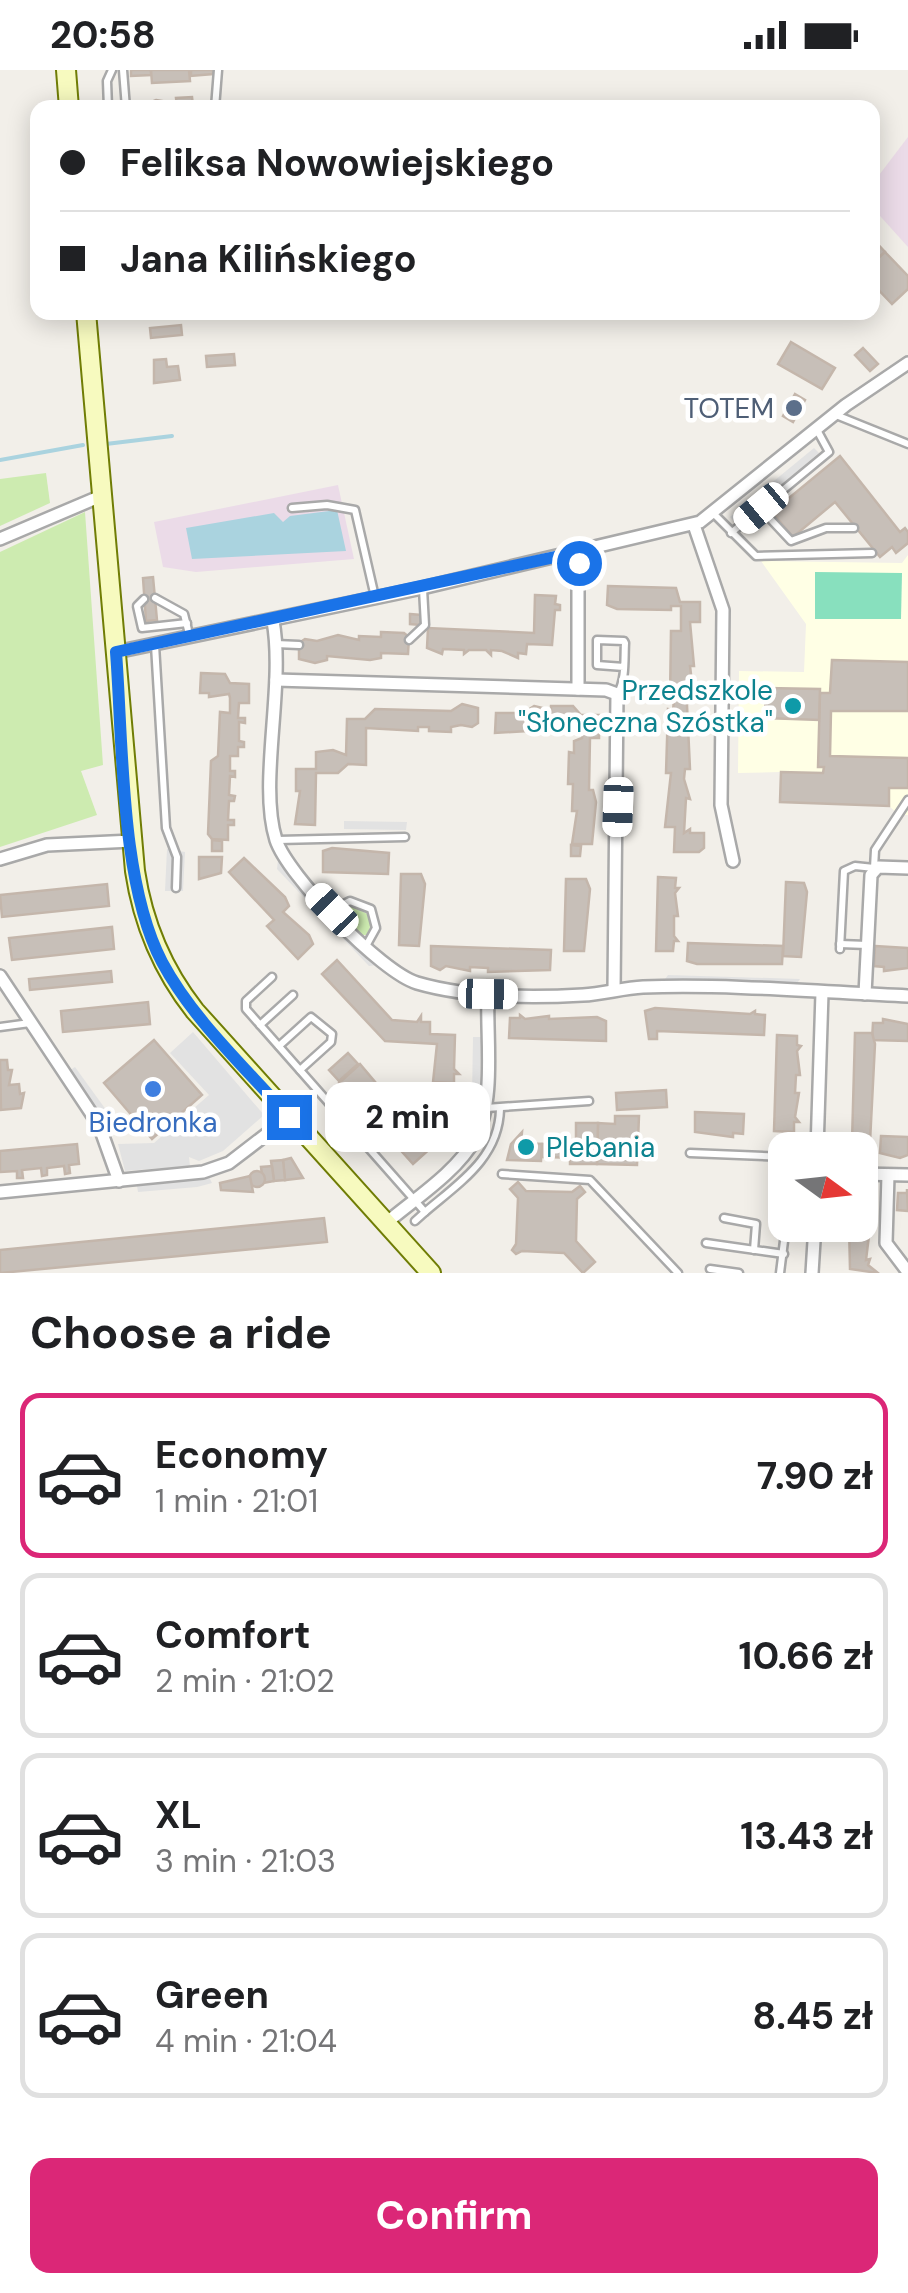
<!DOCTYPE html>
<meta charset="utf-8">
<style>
:root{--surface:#fff;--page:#f2f2f2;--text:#202124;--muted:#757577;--line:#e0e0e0;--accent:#db2777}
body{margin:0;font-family:"DM Sans",sans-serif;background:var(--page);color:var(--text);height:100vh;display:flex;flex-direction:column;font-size:38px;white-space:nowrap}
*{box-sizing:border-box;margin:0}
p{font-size:32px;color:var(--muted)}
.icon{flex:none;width:55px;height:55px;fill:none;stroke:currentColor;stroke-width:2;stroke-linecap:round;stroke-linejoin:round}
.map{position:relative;height:1203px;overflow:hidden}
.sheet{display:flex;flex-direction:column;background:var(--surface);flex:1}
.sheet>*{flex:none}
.guide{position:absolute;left:30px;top:30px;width:850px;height:220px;border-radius:20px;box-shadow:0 5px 25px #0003;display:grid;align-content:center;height:220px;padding:0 30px;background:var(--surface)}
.needle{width:65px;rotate:105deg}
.fabs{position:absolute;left:768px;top:1062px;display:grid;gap:20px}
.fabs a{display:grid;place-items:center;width:110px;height:110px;border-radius:20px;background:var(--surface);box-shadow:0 5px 25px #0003;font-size:50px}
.end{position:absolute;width:45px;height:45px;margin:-22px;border:12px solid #1a73e8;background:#fff;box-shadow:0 0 0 5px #fff}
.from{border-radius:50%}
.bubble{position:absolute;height:70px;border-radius:20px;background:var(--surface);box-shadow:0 5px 25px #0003;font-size:32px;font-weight:700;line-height:70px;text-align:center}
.car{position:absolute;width:30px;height:60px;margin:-30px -15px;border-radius:12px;box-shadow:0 0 8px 2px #0007;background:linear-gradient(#fff 24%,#345 0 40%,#fff 0 76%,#345 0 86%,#fff 0)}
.guide b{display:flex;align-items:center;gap:35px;height:95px;font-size:38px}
.guide b+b{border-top:2px solid var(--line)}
.guide i{width:25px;height:25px;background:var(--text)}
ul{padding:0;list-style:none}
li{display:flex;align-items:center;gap:30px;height:165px;margin:0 20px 15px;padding:0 10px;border:5px solid var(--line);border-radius:20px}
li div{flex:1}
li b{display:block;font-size:38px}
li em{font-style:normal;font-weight:700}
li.on{border-color:var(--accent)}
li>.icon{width:90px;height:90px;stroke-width:1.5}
h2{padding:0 30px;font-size:45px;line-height:120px}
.action{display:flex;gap:20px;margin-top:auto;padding:20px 30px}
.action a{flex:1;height:115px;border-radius:20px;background:var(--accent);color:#fff;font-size:40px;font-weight:700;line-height:115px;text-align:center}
.status{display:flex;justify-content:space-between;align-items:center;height:70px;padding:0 50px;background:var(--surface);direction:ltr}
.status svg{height:28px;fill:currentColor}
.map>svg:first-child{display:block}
</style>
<div class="status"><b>20:58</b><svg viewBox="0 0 49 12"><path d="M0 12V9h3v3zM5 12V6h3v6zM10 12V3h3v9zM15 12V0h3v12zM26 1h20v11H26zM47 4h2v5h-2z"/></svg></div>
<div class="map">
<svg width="908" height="1203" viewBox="0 0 908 1203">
<rect width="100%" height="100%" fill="#f2efe9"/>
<g fill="#ebdbe8">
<path d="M908,67V177L872,137L873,113Z"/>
<path d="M338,415L354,489L196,502L163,497L154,452Z"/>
</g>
<path fill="#ffffe5" d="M908,485V745H899L889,736L780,732L781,702L738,703L739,601L804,602L806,554L761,491L902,493Z"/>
<g fill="#cdebb0">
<path d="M46,403L50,433L0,456V409Z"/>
<path d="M85,442L103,695L81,701L97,745L0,777V482Z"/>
<path d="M351,835L371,846L369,865H362L344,847L345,838Z"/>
</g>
<path fill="#88e0be" d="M815,502L902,503L901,549H815Z"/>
<g fill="#e2e2e2">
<path d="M814,378L819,383L735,453L730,447Z"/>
<path d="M344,751L407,752L406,760L344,759Z"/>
<path d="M167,779L185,782L183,821H165Z"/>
<path d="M278,790L377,895L369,896L277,799Z"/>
<path d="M668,905L800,909L795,916L663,912Z"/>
<path d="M193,962L264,1045L223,1081L199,1091L189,1087L190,1096L125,1101L118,1074L154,1073L209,1025L170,983Z"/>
<path d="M473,967H481L480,1025H472Z"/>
<path d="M75,997L109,1044L103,1048L69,1001Z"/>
<path d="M209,1107L212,1113L197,1117L138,1122L137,1116Z"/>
</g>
<path fill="#aad3df" d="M337,440L346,481L192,489L186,458L274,443L283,452L290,446Z"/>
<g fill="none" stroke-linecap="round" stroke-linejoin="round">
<g stroke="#aad3df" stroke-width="4">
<path d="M106,374L172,366"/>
<path d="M0,390L83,375"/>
</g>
</g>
<g fill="#c7bfb8" stroke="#c4b6ab" stroke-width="2.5">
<path d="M131,0H151V5L131,6Z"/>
<path d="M151,0H189L190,11L152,13Z"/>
<path d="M191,0H213V4L191,6Z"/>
<path d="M192,27L193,36L177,37L176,28Z"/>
<path d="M156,30L174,33V38H133V32L144,35Z"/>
<path d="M872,168L885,182L872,194Z"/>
<path d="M885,182L908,206V219L892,234L872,213V194Z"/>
<path d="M181,255L182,265L151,268L150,258Z"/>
<path d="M791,272L835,298L822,319L778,294Z"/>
<path d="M863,278L878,294L870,301L855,285Z"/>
<path d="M234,284L235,295L207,297L206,286Z"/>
<path d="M166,289L167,297L178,296L180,310L154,313V290Z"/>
<path d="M795,324L805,330L793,352L783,346Z"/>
<path d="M840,386L900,462L905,458L908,462V473L896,483L892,477L880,487L835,432L793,467L772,442Z"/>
<path d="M153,507L157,550L146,551L143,508Z"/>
<path d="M608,516L676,518L680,532H700V552H690L694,596H690L693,621H689L687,635L690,699H685L684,709L690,729L686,728L684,763L690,759V763H704V778L699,782H674L675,757H665L671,703H666L668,639L673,640L674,630L670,629L671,561H681V536H671V540L617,539L607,535Z"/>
<path d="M535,525L556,526L555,534L560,535V540H555L552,575L527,574L526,584L518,583V588L502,581L491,580V585L486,580H469L464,584V580L443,579L442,584L427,578L428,558L534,563Z"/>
<path d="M410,544L421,545L420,555L410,554Z"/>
<path d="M381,562L404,563L409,567L408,584L381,583V588L370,590L327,586V590L315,593L299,589V573L305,569L317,571L338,565L359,570V566L381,567Z"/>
<path d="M832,590L908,592V641H831L830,686L908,688V718H889V736L780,732L781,702L823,703L824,697H818L820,623H830Z"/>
<path d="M201,603L225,604L230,613L249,614V633H239L238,648H245V653L239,652V671L244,672V677H238V686H230V701H235V707L230,706L229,725L235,726L234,731H229L228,750H234V755H228V770L212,769L208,764L211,691L218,686L220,642L230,643V628L229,624L209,627V623H200Z"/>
<path d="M766,618L820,619L819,650L765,648Z"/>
<path d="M462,634L478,638V653L472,657L461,655L451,657V662L429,661V657H418V661L366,658V695L348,694L338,703H316L315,755L295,754L300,721H296V699H316V682L333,680L346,685L347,649H365L375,639L451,641Z"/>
<path d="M534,636L551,640V636H573L581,645H599V668H590L589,720H593L596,732L592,774H572L577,741H572L573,714H568L569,682L574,683V671L582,668L583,659L544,655V660L495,663L496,643H523Z"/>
<path d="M212,770L222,771V781H212Z"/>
<path d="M571,775L581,776L580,786H571Z"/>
<path d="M332,778L389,783L388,804L323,802V781Z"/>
<path d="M199,787H222L221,803L199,809Z"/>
<path d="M244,788L285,827L289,836L283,842L309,865L313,874L298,889L267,856L274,850L229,802Z"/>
<path d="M401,804H421L425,814L419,876L399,875Z"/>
<path d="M658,807L676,808L675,818H679L675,823L678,846H674V866L678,871H674L673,881H656Z"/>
<path d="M566,809H586L590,819L584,881H564Z"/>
<path d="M786,812L804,813L807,822L801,887L783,886Z"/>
<path d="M107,814L109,836L2,847L0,825Z"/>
<path d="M112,857L114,879L12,890L9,868Z"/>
<path d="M688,873L783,876L782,894H697L687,891Z"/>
<path d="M431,876L551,880L550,900L488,902V898L470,897V901L446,896L440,900L431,896Z"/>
<path d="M875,876L908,878V898L884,901V897L874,896Z"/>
<path d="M337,890L392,950L417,952L421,946V952H430V964L455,965L454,999L459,1004H454V1013L433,1012L437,974L385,971L322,904Z"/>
<path d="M111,901L112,912L30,920L29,909Z"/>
<path d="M148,932L150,954L63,962L61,941Z"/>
<path d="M655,938L750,944L755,941V944L765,945L764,965L657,961V969H649L645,941Z"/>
<path d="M520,945L525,949L549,946V949L597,947L606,951V971L509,968L510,948H520Z"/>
<path d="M883,949L908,954V971L872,970L873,953H883Z"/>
<path d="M855,963H872L875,974L870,1072H852Z"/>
<path d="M777,965L797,966V975L801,976L797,981L800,1005H796L795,1023H799L795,1047L799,1052H794V1062L774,1061Z"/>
<path d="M154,970L202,1025L152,1069L104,1013Z"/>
<path d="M348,983L358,994L339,1011L329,1000Z"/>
<path d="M0,990H7L8,1000H12L9,1015L19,1014L20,1024L24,1023L21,1038L1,1040Z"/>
<path d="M360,994L392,1032L373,1049L339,1013Z"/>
<path d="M666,1020L667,1037L617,1040L616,1023Z"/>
<circle cx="438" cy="1033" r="12"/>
<path d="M695,1042L744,1044L743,1064L733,1063V1067L695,1062Z"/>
<path d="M615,1046H639L637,1095L597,1094L598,1053L615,1054Z"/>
<path d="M406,1048L432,1077L413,1094L387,1065Z"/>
<path d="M576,1053H598L597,1094H570V1088H582L583,1072H576Z"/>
<path d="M522,1062L521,1073L542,1074L541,1091L507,1090L511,1074Z"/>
<path d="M881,1066L908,1067V1085L900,1088L880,1083Z"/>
<path d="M551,1070L583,1072L582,1088L542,1087V1074H550Z"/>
<path d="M77,1074L79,1094L69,1095L70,1103L65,1104L64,1096L47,1098V1105L42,1106L41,1098L22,1100L23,1108H17V1101L0,1102V1081Z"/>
<path d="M291,1088L303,1108L285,1110L283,1090Z"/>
<path d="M283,1090L285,1110L274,1111L271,1091Z"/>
<path d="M272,1096L274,1111L263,1113L261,1097Z"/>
<circle cx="257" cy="1109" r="8"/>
<path d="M250,1106L253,1122L221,1120L220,1113Z"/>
<path d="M518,1112L526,1121L572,1122L580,1116L585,1122L577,1129L576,1171L595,1192L583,1203L564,1183L522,1181L516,1184L512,1180L516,1174L518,1128L510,1119Z"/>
<path d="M907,1119L908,1141L897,1140L898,1123H907Z"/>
<path d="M860,1132L868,1133V1141H872L866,1190L870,1189L868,1195L878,1203L850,1199L849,1155H860Z"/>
<path d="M324,1148L327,1172L0,1203V1180Z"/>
</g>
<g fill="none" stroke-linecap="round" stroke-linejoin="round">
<defs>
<g id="lane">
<path d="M123,0L126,38"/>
<path d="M108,38L107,11L112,0"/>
<path d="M215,38L218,0"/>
<path d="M836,345L908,374"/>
<path d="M292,438L327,435L355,440L375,527"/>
<path d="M761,439L791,471L826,458H854"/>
<path d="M714,444L756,486L872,483"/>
<path d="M731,463L829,382L817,360"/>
<path d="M155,528L184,544L190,568"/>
<path d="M144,529L137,536L142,558L187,553"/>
<path d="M409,570L425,555L423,519"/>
<path d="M276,574L299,575"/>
<path d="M155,575L166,758L177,787L176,818"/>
<path d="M618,623C626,608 624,590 625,573L624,571L597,570V595L624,597"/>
<path d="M278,770L405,767"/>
<path d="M332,840L350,831L371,839L376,858L366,876"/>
<path d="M840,874L867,875"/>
<path d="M840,879L844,801L855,796L874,798L875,780L908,730"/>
<path d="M272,907L246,931V939L425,1142C459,1113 499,1088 500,1039"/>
<path d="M260,955L293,925"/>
<path d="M0,957L30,953"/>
<path d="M279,976L311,947L332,964L331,972L300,1000"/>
<path d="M486,1038L589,1031"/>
<path d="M817,1075H851"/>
<path d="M690,1083L785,1087"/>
<path d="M502,1104L590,1110L678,1203"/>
<path d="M724,1148L756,1154L754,1180"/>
<path d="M415,1151L425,1142"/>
<path d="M706,1173L784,1184"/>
<path d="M710,1199L739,1203"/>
<path d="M780,1203L786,1155"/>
</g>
<g id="street">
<path d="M694,455L723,540L721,735L733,791"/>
<path d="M0,469L101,426"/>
<path d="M273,551C285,617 258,713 276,770C288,806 381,902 417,913C468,928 531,928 583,925C603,924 623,918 643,917C731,914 821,922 908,926"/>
<path d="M116,582L422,518L700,452L846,335L908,293"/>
<path d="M276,610L606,620L617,624L614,920"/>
<path d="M578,619V482"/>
<path d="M0,789L47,775L132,771"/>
<path d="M0,906L99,1055L119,1111"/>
<path d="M865,924L871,805L878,797L908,798"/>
<path d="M817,1080L822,923"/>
<path d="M860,1104L908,1105"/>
<path d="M888,1105L886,1173L908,1202"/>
<path d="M0,1122L203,1102L229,1093L289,1047"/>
<path d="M385,1154C413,1130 457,1102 475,1069C496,1030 486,967 488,924"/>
<path d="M812,1203L815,1155"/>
</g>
<g id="secondary">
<path d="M66,0L69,38"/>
<path d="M86,242L135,801C143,854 162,899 195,941L431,1203"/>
</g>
</defs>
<use href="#lane" stroke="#a9a9a9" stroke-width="11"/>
<use href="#street" stroke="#a9a9a9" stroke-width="16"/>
<use href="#secondary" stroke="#707d05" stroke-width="22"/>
<use href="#lane" stroke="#fff" stroke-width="6"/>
<use href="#street" stroke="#fff" stroke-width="11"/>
<use href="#secondary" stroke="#f7fabf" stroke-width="18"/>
</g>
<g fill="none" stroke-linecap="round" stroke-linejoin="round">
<path stroke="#1a73e8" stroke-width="12" d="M289,1047C246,998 193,950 162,892C120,812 123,673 116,582L578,482L579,493"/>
</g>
<circle fill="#5c6f8a" stroke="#fff" stroke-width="4" cx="794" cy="338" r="10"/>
<g fill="#0f9aa8" stroke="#fff" stroke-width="4">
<circle cx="793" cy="636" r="10"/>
<circle cx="526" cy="1077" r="10"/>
</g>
<circle fill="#3f7fe0" stroke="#fff" stroke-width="4" cx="153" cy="1019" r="10"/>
<g text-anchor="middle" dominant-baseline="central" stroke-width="9" stroke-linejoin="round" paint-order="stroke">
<g font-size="28" fill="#4e5e75" stroke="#fff" text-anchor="end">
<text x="774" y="338">TOTEM</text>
</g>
<g font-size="28" fill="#0d838f" stroke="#fff" text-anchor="end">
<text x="773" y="620">Przedszkole<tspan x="773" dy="32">"Słoneczna Szóstka"</tspan></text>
<text x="546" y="1077" text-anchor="start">Plebania</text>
</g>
<g font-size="28" fill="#366cbe" stroke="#fff">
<text x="153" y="1052">Biedronka</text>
</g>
</g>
</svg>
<div class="fabs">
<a><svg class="needle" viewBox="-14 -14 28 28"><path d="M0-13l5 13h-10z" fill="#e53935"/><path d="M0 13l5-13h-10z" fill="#757577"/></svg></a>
</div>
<i class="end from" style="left:579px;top:493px"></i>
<i class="end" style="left:289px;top:1047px"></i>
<div class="bubble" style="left:325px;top:1012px;width:165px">2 min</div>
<i class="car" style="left:761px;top:438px;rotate:230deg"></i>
<i class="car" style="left:618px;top:737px;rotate:182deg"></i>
<i class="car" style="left:332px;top:840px;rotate:316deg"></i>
<i class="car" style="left:488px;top:924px;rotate:91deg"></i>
<div class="guide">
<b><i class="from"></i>Feliksa Nowowiejskiego</b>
<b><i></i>Jana Kilińskiego</b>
</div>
</div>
<section class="sheet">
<h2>Choose a ride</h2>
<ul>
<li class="on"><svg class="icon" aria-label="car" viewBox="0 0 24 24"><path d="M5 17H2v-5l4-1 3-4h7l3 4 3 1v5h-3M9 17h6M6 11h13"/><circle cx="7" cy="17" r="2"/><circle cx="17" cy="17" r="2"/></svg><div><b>Economy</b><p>1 min · 21:01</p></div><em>7.90 zł</em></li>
<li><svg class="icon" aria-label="car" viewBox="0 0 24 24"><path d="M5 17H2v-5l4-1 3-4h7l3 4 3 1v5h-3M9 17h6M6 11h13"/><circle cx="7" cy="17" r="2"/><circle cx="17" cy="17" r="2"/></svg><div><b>Comfort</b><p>2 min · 21:02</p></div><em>10.66 zł</em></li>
<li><svg class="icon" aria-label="car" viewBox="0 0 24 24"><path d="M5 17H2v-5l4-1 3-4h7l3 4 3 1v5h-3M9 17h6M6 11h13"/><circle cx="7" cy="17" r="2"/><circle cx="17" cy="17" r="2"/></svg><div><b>XL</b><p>3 min · 21:03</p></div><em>13.43 zł</em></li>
<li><svg class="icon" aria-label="car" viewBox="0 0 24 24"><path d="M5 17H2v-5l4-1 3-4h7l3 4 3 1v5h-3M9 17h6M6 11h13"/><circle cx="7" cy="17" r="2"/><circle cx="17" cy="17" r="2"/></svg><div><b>Green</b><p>4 min · 21:04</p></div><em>8.45 zł</em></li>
</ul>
<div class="action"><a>Confirm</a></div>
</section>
